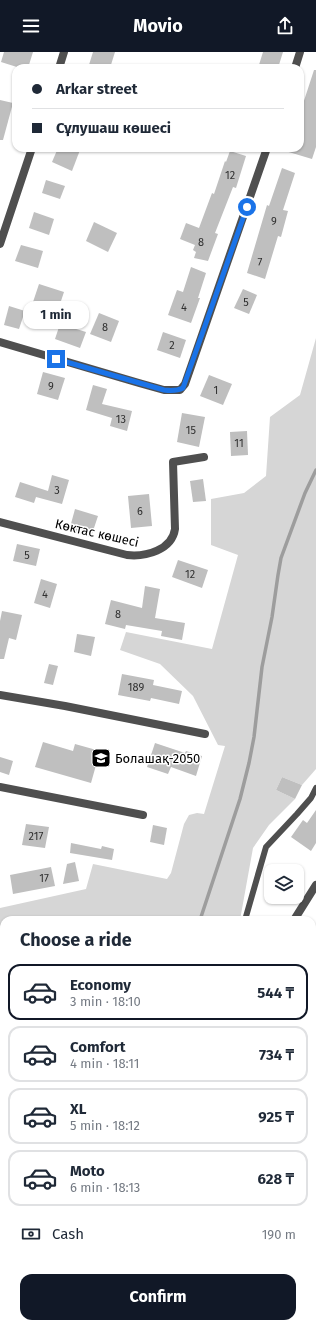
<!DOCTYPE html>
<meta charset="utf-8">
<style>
:root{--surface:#fff;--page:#f6f6f7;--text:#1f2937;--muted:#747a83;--line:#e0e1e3;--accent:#111827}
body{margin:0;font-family:"Fira Sans",sans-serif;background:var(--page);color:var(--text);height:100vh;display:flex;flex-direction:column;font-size:15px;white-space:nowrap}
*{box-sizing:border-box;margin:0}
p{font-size:13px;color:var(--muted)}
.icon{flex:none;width:22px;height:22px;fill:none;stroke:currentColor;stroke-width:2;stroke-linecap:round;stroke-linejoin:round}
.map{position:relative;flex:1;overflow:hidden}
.sheet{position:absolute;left:0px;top:864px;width:316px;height:412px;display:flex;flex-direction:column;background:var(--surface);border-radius:12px 12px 0 0;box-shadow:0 1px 3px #0004}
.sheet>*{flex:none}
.top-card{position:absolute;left:12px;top:12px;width:292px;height:88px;border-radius:12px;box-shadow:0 1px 3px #0004;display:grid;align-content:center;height:88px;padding:0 20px;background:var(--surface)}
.fabs{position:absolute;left:264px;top:812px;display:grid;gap:8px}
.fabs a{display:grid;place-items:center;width:40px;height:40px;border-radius:8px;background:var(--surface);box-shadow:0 1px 3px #0004;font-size:20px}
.end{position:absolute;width:18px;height:18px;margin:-9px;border:5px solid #1a73e8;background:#fff;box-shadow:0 0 0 2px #fff}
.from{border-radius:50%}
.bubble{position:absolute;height:28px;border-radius:12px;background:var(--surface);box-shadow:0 1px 3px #0004;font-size:13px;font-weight:700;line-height:28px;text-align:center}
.top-card b{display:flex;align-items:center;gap:14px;height:38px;font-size:15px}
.top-card b+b{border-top:1px solid var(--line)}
.top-card i{width:10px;height:10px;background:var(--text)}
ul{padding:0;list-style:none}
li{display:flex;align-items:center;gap:12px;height:56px;margin:0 8px 6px;padding:0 12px;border:2px solid var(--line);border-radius:12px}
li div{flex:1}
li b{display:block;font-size:15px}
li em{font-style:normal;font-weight:700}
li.current{border-color:var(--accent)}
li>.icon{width:36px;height:36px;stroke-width:1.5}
h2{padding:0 20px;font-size:18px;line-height:48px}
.pay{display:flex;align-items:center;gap:10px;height:44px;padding:0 20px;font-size:15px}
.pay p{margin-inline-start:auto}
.button{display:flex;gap:8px;margin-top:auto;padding:8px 20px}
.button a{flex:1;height:46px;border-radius:12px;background:var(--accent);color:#fff;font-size:16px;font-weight:700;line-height:46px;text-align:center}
header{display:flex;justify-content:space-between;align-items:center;height:52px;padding:0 20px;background:var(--accent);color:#fff;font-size:18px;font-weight:700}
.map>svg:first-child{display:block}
</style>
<header><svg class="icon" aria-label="menu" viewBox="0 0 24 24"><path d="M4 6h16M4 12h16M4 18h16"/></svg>Movio<svg class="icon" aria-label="share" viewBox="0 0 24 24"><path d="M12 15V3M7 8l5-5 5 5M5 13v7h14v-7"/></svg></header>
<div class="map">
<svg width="316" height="1276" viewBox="0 0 316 1276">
<rect width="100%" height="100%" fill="#fff"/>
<g fill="#d6d6d6">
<path d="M316,286V717L302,733L282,725L276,738L295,747L269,773L253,796L240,868H4V938L0,934V856L86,837L93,812L167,827L171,821L184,772L189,763L197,761L204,762L225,694L218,693L193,644L160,612L120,598L126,580L212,597L238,503L211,493V447L244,441L266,424L270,365L300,343Z"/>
<path d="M4,1102V1272H105L104,1276H0V1108Z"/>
<path d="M312,1223L316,1226V1276H296L290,1272H312Z"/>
<path d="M112,1272H172L170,1276H112Z"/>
</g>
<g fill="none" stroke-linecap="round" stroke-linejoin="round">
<g stroke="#9d9d9d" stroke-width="3.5">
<path d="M200,868L240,747L249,711L254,685L262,615L272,565L278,523L281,506L305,441L316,418"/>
<path d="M0,1162L4,1157"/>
</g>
</g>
<g fill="#bfbfbf">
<path d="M4,0H33L28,16H20L1,10Z"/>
<path d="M93,0H115L110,16H88Z"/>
<path d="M263,0H283L278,16H258Z"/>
<path d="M314,18H316V95L312,107L282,98L283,96H300V61Z"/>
<path d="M0,48L13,51L3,88H0Z"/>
<path d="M58,96H74L80,98L72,119L52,110Z"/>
<path d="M230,99L246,104L236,136L233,135L215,181L218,182L208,209L194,206L196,200L193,198L195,193L180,187L186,171L199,176L212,141L214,142L225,109L226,110Z"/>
<path d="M282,116L295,121L283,158L288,159L281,185L278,184L265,227L247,221L267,153L269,154Z"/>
<path d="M46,128L65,134L60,147L42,141Z"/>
<path d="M34,160L54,167L49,183L29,176Z"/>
<path d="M94,170L117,181L108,200L86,189Z"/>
<path d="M21,193L43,199L38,216L15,209Z"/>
<path d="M191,215L206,221L198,246H200L191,271L168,263L177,238L183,240Z"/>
<path d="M39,232L64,240L56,264L31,256Z"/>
<path d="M243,237L257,243L249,262L234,256Z"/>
<path d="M9,254L25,259L19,277L4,273Z"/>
<path d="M99,261L119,269L111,290L90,282Z"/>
<path d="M60,272L86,280L80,296L55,287Z"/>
<path d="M163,280L186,288L180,306L157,298Z"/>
<path d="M43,320L65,326L58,348L37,342Z"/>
<path d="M209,323L232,332L223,353L200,344Z"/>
<path d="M93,333L107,337L102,352L132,359L127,379L110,374L112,366L86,358Z"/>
<path d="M182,361L205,365L199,395L177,390Z"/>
<path d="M247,379L248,403L231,404L230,380Z"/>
<path d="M52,423L69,428L62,452L36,445L34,451L15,445L20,430L48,439Z"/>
<path d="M203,427L206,449L193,450L190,429Z"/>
<path d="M149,442L152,474L131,476L128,444Z"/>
<path d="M75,457L98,464L91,485L69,479Z"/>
<path d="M17,492L40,497L36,514L13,509Z"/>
<path d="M178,508L208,518L202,536L172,525Z"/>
<path d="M41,527L57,532L50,556L34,551Z"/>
<path d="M145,534L160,537L155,566L185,571L182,588L161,584L162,579L126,573L125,577L105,572L111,548L142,556Z"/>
<path d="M2,559L22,563L16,588L9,586L4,607H0V569Z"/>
<path d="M77,582L95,585L91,604L74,600Z"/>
<path d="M49,612L58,614L53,633L44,631Z"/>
<path d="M122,622L154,628L153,633L182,639L179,652L151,646L150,649L118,643Z"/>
<path d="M43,690L73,699L75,692L100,699L91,731L35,715Z"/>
<path d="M155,691L185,701L186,699L202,704L196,724L171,715L168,722L147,715Z"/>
<path d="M0,705L13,709L9,723L0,720Z"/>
<path d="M282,725L302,733L295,747L276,738Z"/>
<path d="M316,758V791L311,799L291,785L303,768L307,771Z"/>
<path d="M26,772L49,775L45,796L22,793Z"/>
<path d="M153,773L167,776L164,793L150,790Z"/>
<path d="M71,791L101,797L102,794L114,797L112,808L70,801Z"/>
<path d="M75,810L79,829L63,832L67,812Z"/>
<path d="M51,815L55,834L13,842L10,823Z"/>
</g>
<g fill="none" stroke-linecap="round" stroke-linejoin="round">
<g stroke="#4f4f4f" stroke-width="6">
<path d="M245,868L266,795L297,762L311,746L316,736"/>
<path d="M108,1276V1272"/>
</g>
<g stroke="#4f4f4f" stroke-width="8">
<path d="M295,16L300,0"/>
<path d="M0,290L139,331L164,338H180L185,332L267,96"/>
<path d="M0,470L127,503C146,505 172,498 175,477L173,410L204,405"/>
<path d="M0,643L65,654L205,682"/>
<path d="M0,735L143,763"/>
<path d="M294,868L316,833"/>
<path d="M280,1272L286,1276"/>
</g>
<g stroke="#4f4f4f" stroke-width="8">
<path d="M59,16L64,0"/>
<path d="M0,192L32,96"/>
<path d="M312,978L316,981"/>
<path d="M0,1037L4,1038"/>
<path d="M312,1106L316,1109"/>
</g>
</g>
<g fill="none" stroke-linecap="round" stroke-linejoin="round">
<path stroke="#1a73e8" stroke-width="5" d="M56,307L164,338C171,339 177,339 183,336L247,155"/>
</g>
<defs>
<symbol id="school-square" viewBox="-11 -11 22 22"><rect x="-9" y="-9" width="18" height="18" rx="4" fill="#000" stroke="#fff"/><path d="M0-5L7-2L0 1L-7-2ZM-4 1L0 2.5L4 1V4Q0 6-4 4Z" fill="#fff"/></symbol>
</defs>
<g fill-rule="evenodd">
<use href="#school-square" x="90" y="695" width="22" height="22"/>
</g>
<g text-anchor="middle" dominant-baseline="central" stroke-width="3" stroke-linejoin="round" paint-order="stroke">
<g font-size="11" fill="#303030">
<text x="230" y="123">12</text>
<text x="274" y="169">9</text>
<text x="201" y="190">8</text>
<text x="260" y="210">7</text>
<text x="246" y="250">5</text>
<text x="184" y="255">4</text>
<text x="105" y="275">8</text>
<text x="172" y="293">2</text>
<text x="51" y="334">9</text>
<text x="216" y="338">1</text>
<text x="121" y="367">13</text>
<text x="191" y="378">15</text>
<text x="239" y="391">11</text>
<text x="57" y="438">3</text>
<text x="140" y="459">6</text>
<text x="27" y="503">5</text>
<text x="190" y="522">12</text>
<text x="45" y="542">4</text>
<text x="118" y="562">8</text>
<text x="136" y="635">189</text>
<text x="36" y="784">217</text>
<text x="44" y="826">17</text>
</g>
<g font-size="13" fill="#000" stroke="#fff">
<text transform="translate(97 481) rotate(13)">Көктас көшесі</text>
</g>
<g font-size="13" fill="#000" stroke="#fff" text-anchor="start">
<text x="115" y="706">Болашақ-2050</text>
</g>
</g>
</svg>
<div class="fabs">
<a><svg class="icon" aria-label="layers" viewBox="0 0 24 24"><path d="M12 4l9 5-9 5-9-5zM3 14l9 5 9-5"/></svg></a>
</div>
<i class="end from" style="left:247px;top:155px"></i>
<i class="end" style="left:56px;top:307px"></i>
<div class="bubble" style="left:23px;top:249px;width:66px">1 min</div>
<div class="top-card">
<b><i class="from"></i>Arkar street</b>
<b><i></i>Сұлушаш көшесі</b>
</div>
<section class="sheet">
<h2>Choose a ride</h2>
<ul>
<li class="current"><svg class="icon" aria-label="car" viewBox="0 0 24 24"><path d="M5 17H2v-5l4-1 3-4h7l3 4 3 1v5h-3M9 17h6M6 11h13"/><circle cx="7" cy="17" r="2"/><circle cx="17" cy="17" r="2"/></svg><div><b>Economy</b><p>3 min · 18:10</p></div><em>544 ₸</em></li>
<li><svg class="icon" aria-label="car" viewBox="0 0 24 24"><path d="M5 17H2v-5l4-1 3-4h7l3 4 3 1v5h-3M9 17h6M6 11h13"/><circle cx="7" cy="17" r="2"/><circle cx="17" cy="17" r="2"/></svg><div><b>Comfort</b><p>4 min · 18:11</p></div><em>734 ₸</em></li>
<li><svg class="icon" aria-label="car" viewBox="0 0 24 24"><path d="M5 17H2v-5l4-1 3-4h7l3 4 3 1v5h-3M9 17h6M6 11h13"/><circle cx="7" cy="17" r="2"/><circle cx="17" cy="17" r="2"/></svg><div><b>XL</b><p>5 min · 18:12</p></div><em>925 ₸</em></li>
<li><svg class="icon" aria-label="car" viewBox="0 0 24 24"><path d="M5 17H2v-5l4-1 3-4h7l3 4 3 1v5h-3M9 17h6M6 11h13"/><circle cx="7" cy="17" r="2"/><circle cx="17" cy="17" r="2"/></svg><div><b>Moto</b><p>6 min · 18:13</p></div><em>628 ₸</em></li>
</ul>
<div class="pay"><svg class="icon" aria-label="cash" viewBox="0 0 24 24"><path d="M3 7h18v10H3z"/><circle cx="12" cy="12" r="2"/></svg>Cash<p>190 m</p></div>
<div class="button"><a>Confirm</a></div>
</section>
</div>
